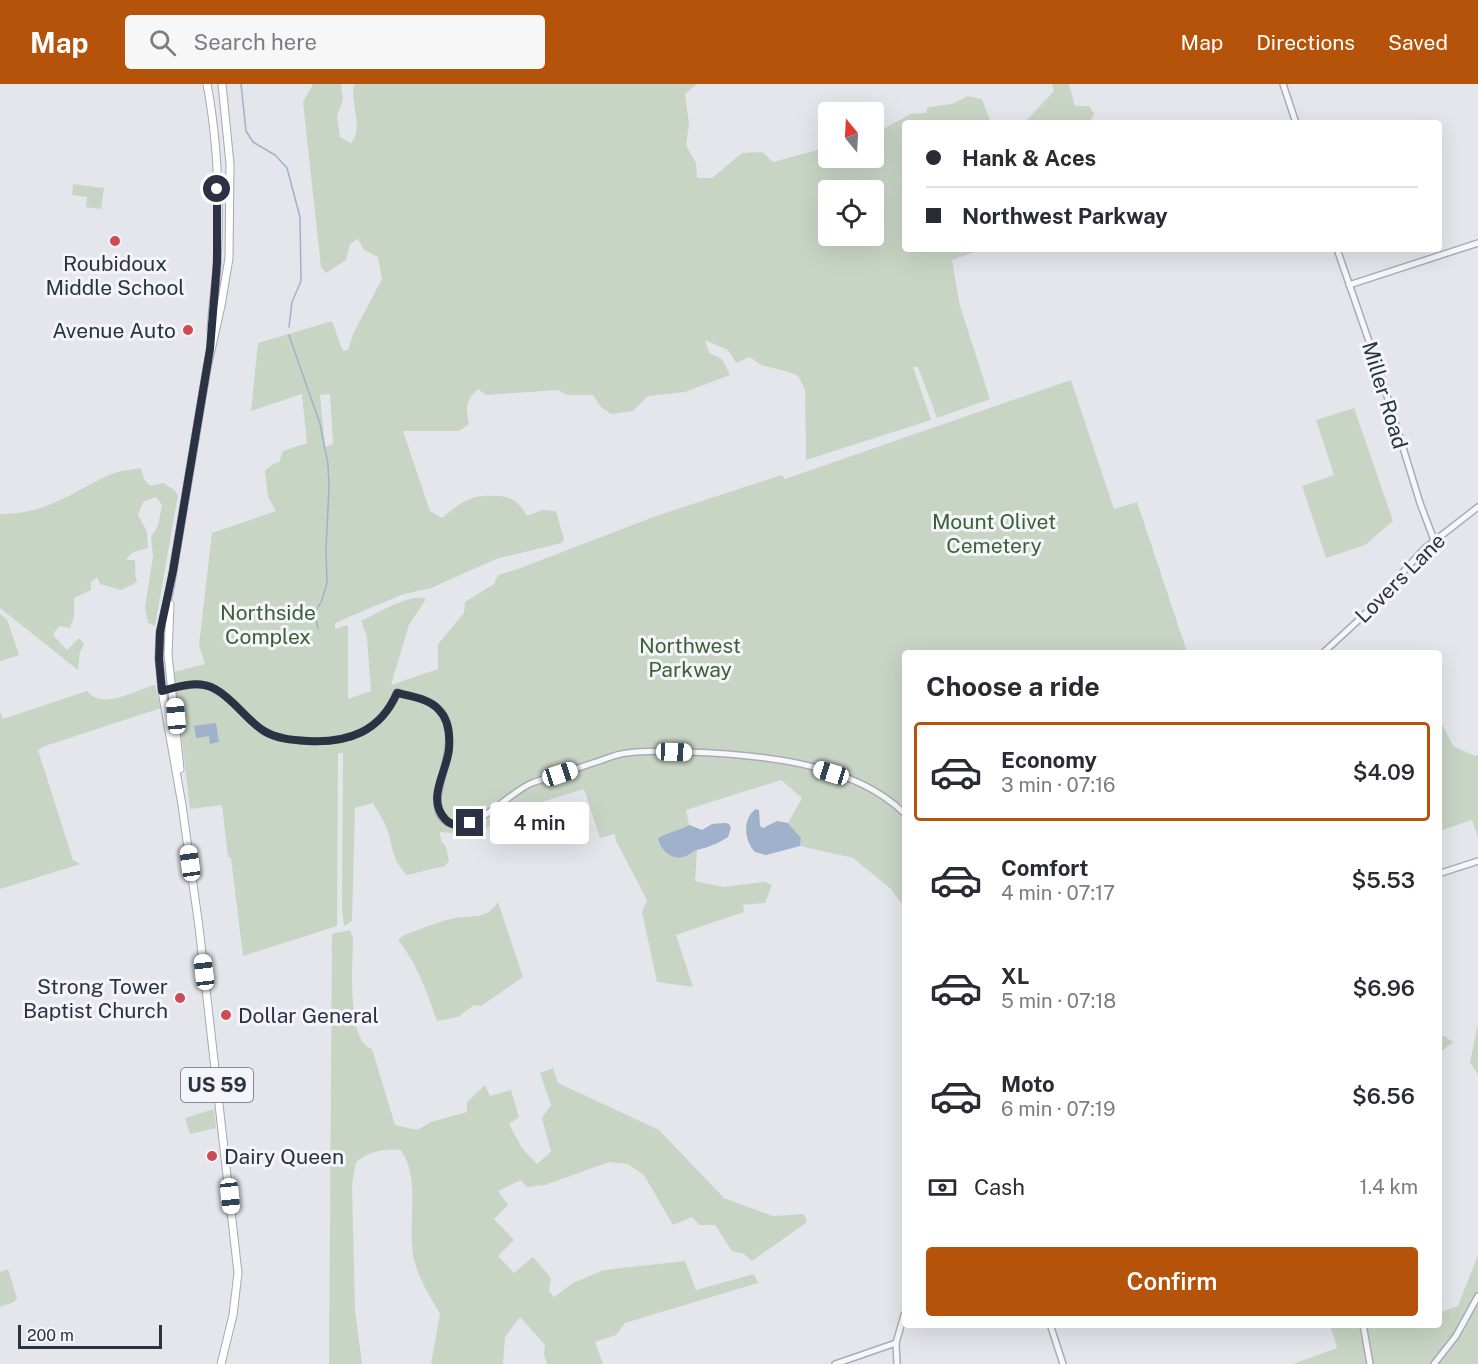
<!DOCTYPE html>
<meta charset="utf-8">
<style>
:root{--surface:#fff;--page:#f7f7f7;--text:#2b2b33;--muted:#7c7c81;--line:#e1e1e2;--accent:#b45309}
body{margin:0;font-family:"Public Sans",sans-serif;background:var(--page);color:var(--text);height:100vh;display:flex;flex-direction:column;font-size:22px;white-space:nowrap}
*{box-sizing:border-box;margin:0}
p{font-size:20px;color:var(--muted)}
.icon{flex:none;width:33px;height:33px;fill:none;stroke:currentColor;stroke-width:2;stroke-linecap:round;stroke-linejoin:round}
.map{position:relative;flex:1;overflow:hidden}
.sheet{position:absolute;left:902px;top:566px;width:540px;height:678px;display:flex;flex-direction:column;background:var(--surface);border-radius:6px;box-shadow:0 6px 24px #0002}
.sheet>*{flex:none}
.guide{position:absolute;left:902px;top:36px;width:540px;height:132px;border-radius:6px;box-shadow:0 6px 24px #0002;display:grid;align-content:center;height:132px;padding:0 24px;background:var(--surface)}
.needle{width:39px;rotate:342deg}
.buttons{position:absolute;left:818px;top:18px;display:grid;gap:12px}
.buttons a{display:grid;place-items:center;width:66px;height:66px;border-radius:6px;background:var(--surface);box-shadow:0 6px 24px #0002;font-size:30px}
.scale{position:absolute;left:18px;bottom:15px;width:144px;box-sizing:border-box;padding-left:6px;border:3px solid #2b3244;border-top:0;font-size:16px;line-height:21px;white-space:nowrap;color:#2b3244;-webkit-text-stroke:4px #f4f5f9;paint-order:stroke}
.end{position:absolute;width:27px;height:27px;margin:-14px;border:8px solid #2b3244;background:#fff;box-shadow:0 0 0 3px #fff}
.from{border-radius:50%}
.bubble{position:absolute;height:42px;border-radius:6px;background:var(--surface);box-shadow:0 6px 24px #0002;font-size:20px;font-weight:600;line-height:42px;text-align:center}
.car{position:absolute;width:18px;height:36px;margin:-18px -9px;border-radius:8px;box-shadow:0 0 4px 2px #0007;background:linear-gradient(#fff 24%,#345 0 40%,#fff 0 76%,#345 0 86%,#fff 0)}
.guide b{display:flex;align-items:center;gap:21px;height:57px;font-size:22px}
.guide b+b{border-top:2px solid var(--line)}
.guide i{width:15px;height:15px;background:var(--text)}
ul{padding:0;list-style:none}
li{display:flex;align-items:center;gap:18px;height:99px;margin:0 12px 9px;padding:0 12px;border:3px solid transparent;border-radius:6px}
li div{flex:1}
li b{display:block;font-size:22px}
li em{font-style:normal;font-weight:600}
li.active{border-color:var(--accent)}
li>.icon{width:54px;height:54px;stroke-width:1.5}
h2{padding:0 24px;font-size:27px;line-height:72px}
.pay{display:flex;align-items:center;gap:15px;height:66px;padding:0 24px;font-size:22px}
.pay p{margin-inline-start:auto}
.button{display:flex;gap:12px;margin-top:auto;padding:12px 24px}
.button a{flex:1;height:69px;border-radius:6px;background:var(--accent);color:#fff;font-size:24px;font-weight:600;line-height:69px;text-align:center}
header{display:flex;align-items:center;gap:36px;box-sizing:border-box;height:84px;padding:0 30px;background:var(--accent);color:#fff}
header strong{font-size:28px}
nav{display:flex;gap:33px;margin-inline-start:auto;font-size:21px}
.search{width:420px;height:54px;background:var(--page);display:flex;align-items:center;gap:15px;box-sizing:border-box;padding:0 21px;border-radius:6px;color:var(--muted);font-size:22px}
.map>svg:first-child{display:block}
</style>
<header>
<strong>Map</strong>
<div class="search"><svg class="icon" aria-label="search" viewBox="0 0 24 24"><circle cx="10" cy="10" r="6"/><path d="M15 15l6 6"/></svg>Search here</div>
<nav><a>Map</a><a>Directions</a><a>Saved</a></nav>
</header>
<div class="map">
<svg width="1478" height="1280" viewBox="0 0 1478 1280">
<rect width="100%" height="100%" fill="#e4e6eb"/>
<g fill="#c8d5c5" fill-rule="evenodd">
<path d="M313,0H341L343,17L337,31L340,53L351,59C364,44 350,19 354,1L356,0H697L685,10L689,40L686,61L696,79L697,94H712L742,69L762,68L773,78L828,63V74H873V44H885L911,30L926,29L928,23L952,20L968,12L982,15L991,39H904V165H983L952,176L960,222L990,315L937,334L918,283H913L931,336L806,376L805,305L798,292L789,288L761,281L750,273L736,279L728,266L705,256L709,269L722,275L730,291L685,308L648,312L633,327L611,330L601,323L593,311H568L557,306L486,311L478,305C466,316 465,324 469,340L459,347H403L430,427L442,434C465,416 469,410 498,412C514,413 519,419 527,432L542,426L556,427L564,455L562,459L496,475L431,504L401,511L335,539V545L348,541V615L371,607L367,553L361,537C376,530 411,508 426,515L409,541L391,601L438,585V560L464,529L465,518L494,500L498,491L518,485L656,432L782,391L785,395L1071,296L1114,425L1137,418L1187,568H904V823L891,805L853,774L800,762L801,754L788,739L802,714L781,696L686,726L689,741C680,746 663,750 658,756L659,760L666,769L687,771L697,766L695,797L723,803L765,798L772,801L765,819L743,821L744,828L676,851L693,903L657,898L642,828L647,816L616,757L615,750L600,754L584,705L545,717L470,751L440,748L441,757L446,763L449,777L445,782L407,791C392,775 394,768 388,748C385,738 378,728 373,719L355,724L352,837L344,842L342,825L343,669H338L337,842L243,872L231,774L228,773L222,721L190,725L174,588L205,580L199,561L212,449L276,427L268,413L265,387L273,380L279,378L283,367L307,359L302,310L251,327L258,259L332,237L343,267L348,266L354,248L382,195L378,173L364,166L358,155L350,160L346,176L326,189L321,183L303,18ZM828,106H873V152H828ZM330,310L333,360L325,363L320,311Z"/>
<path d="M1052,0H1069L1075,22H1089L1094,30L1089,39H1024L1054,7Z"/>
<path d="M73,100L104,104L101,125L86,123L87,113L72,111Z"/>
<path d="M1354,324L1393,437L1365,461L1326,474L1302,402L1334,391L1316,336Z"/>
<path d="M141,384L144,395L150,402L163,399L173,405L178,411L155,542L148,539L145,523L153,472L151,453L158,442L162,421L156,413L143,418L138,431L147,448L148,464L131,469L126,476H135C136,485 134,491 137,498L121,506L100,500L97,493L91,498V506L74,514V533L70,544L59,542L53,551L67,566L79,554L84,560L80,568L78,586L0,524V430C47,430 69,410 109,391C118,387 130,386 141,384Z"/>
<path d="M0,530L7,535L19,571L0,577Z"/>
<path d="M155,601L161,624L45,662L38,666L73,776L80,780L0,805V628L3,635L87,607C104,627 134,606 155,601Z"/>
<path d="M1438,632L1453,662L1475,672L1478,671V753L1472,736L1439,747V746Z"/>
<path d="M498,818L523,893L481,922L474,921L458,933L437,937C427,909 417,879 398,856L404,851C420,846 438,837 455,834C473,831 486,836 498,818Z"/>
<path d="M350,846L353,855C353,877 346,958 372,965L395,1041L417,1046L431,1038L467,1028V1018L485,1001L490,1012L511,1006L519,1033L509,1040L522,1064L537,1080L551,1068L542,1034L551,1021L540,989L553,984L558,999L659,1046L724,1114L773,1132L804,1130L807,1138L752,1177L744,1170L732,1167L715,1141H699L692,1133L673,1141L644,1091L628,1080L609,1078L545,1101L527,1103L521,1096L498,1107L508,1121L494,1135L514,1156L498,1172L514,1189L533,1173L551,1194L549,1207L554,1213L573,1199L604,1186L685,1177L696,1206L754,1190L758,1199L625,1239L616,1251L595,1258L603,1280H547L544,1271L545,1261L520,1233L505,1253L503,1280H431L440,1230C430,1212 419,1196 414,1176C406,1140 422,1098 401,1066C383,1064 371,1067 356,1078L352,1100L355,1226L362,1280H329L332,850Z"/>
<path d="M1478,940V991L1470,978Z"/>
<path d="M1439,951L1444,952L1453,958L1439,969Z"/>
<path d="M214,1025L216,1044L190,1050L185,1034Z"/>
<path d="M1478,1171V1280H1293L1337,1264L1330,1241L1401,1240L1402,1242L1438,1240L1439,1229L1458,1222Z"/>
<path d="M8,1185L17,1214L14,1218L0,1223V1188Z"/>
</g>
<g fill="#a0b1cb">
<path d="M216,639L219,658L210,660L209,652L196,654L194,642Z"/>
<path d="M756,725L759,726L760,742L763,744L777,737L788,739L801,754L800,762L766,771L755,768C744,757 742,734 756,725Z"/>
<path d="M725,739L729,740L731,744L728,753C717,760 709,763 697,766C692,768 688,772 683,773C672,776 660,766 658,755C662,750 681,746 689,741L702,746L712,740Z"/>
</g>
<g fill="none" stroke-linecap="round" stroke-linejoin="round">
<g stroke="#a0b1cb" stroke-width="1.5">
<path d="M241,0L246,47L253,58L275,71L287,84L300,133L301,197L292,218L289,243"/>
<path d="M289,251L320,340L328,380L329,403L326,466L327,499L322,516L315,529L318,545"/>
</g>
<defs>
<g id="minor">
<path d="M1283,0L1296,39"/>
<path d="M1337,165L1381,292L1420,419L1434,456"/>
<path d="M1349,201L1478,159"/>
<path d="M1324,568L1363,532L1424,465L1478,423"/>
<path d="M162,607C179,603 198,596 215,605C234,615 246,636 264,647C277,655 293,656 308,657C348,659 380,648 397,608C410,612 429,615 439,625C472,659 410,729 454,741C476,747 511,707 532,699C552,692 573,686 593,679C604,676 615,670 627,669C646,666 667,667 686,668C756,670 852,678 904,729"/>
<path d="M1438,790L1478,777"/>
<path d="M1050,1240L1063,1280"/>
<path d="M1363,1240L1370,1280"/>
<path d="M835,1280L896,1259"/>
<path d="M897,1280L896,1259L904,1231"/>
<path d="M1434,1280L1456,1252L1478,1212"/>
</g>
<g id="major">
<path d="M207,0C218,58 220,120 217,179C216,202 212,225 211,248"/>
<path d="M170,520L168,570L180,685"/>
<path d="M221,1280L233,1231L238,1189L199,843L182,721L162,607L159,575L160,548L170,505L207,284L221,222L229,174L230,80L222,0"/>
</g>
</defs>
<use href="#minor" stroke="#a9acb6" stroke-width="8"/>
<use href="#major" stroke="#a3a9b7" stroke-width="9"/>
<use href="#minor" stroke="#f7f7fa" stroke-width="5"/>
<use href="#major" stroke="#fff" stroke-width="7"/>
</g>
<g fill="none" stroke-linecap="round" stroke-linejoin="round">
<path stroke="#2b3244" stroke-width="8" d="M217,105V179L210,265L173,487L160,548L159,575L162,607C179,602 198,596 215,605C234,615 246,636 264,647C277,655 293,656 308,657C348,659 380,648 397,609C411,612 430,615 439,626C449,636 450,652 449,665C447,688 426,714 445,735C452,743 461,742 470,739"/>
</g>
<g fill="#ce4b54" stroke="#f4f5f9" stroke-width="2">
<circle cx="115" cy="157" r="6"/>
<circle cx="188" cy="246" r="6"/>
<circle cx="180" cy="914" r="6"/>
<circle cx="226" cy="931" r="6"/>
<circle cx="212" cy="1072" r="6"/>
</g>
<g text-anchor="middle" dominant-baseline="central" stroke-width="6" stroke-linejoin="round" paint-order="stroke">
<rect fill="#f4f5f9" stroke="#676c7a" stroke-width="1.5" x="181" y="984" width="72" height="34" rx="4.5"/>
<g font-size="20" font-weight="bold" fill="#2b3244">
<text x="217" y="1001">US 59</text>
</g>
<g font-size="21" fill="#2b3244" stroke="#f4f5f9" text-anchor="end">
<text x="115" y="179" text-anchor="middle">Roubidoux<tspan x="115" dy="24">Middle School</tspan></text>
<text x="176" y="246">Avenue Auto</text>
<text x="168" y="902">Strong Tower<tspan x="168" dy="24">Baptist Church</tspan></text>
<text x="238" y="931" text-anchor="start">Dollar General</text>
<text x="224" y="1072" text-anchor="start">Dairy Queen</text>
</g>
<g font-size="21" fill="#2b3244" stroke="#f4f5f9">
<text transform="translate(1385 311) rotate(73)">Miller Road</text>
<text transform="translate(1400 494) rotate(-45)">Lovers Lane</text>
</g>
<g font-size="21" fill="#3d6039" stroke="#f4f5f9">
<text x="994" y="437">Mount Olivet<tspan x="994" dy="24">Cemetery</tspan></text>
<text x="268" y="528">Northside<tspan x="268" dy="24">Complex</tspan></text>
<text x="690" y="561">Northwest<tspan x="690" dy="24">Parkway</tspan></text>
</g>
</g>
</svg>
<div class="buttons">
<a><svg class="needle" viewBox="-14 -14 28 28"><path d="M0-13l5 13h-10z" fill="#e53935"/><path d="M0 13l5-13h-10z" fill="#7c7c81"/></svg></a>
<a><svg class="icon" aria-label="locate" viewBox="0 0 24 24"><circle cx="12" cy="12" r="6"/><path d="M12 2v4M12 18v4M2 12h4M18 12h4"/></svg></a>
</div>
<div class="scale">200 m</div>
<i class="end from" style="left:217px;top:105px"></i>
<i class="end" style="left:470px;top:739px"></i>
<div class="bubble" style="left:490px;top:718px;width:99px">4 min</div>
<i class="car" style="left:176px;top:632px;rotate:355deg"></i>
<i class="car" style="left:674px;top:668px;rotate:92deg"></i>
<i class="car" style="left:831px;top:689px;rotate:287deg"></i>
<i class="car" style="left:560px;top:690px;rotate:72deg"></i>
<i class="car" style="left:190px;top:779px;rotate:352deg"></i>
<i class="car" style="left:204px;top:888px;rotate:353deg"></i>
<i class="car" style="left:230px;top:1112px;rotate:174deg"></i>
<div class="guide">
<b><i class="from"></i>Hank &amp; Aces</b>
<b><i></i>Northwest Parkway</b>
</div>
<section class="sheet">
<h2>Choose a ride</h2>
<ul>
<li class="active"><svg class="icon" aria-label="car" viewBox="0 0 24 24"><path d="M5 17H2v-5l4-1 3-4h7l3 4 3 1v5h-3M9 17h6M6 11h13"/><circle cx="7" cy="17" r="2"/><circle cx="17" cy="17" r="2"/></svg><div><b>Economy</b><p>3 min · 07:16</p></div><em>$4.09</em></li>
<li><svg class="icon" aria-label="car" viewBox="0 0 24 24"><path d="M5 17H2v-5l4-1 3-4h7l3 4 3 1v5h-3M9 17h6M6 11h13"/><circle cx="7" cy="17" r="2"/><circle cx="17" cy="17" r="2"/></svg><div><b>Comfort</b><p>4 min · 07:17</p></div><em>$5.53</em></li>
<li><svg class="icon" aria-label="car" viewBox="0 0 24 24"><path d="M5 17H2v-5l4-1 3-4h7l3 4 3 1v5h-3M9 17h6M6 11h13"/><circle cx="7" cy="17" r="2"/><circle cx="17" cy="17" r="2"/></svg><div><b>XL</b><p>5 min · 07:18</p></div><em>$6.96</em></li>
<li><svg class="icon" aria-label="car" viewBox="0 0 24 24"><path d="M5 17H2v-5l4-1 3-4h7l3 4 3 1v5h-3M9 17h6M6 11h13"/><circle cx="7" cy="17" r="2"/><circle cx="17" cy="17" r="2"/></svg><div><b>Moto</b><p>6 min · 07:19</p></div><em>$6.56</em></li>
</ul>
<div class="pay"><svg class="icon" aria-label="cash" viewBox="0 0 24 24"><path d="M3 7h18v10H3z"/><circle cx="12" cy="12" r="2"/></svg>Cash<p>1.4 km</p></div>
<div class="button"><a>Confirm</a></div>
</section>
</div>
